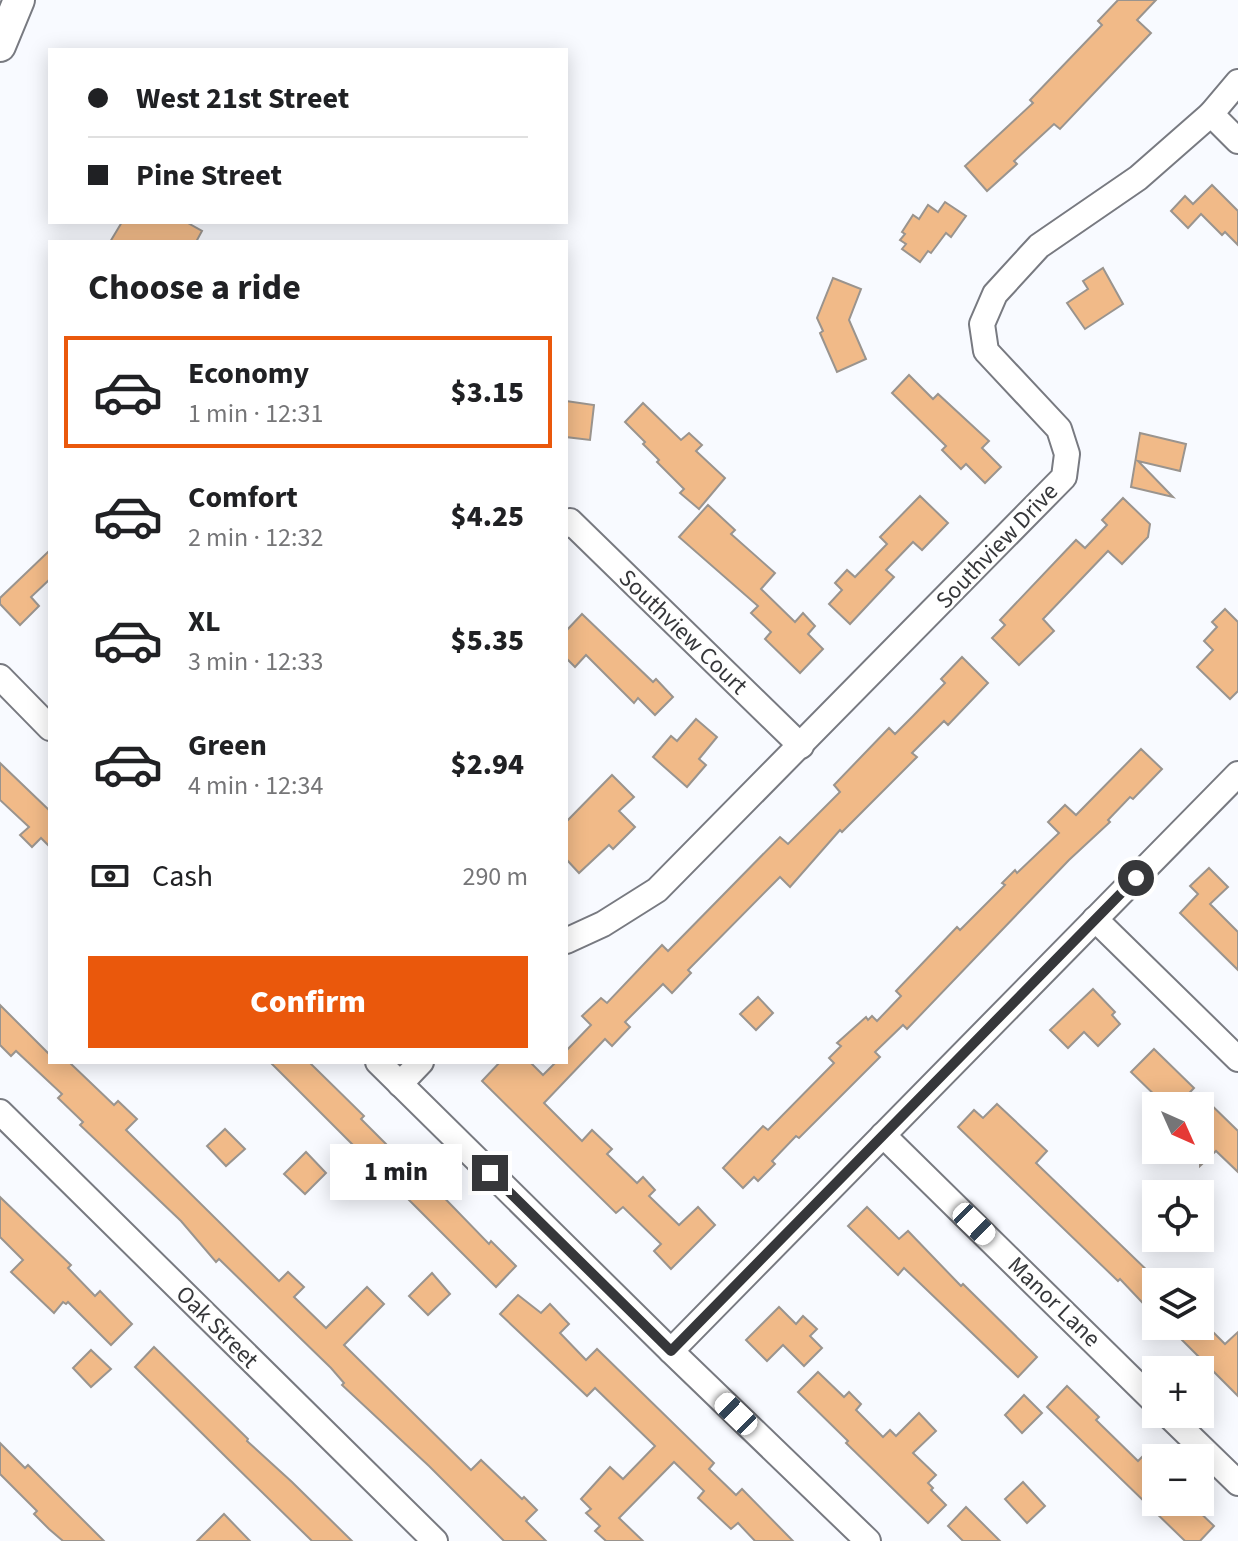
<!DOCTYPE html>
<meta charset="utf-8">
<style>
:root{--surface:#fff;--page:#f6f6f6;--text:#202124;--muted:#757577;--line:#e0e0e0;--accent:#ea580c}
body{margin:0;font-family:"Source Sans 3",sans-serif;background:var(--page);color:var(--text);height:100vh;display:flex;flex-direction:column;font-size:30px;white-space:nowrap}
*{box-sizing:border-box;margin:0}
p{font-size:26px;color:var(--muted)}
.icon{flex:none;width:44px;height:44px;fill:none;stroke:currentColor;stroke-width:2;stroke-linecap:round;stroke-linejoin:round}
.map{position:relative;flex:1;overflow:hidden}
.sheet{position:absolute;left:48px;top:240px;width:520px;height:824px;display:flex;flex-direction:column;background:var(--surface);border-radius:0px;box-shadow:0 4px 20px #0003}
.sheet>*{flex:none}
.hud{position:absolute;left:48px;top:48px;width:520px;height:176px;border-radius:0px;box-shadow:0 4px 20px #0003;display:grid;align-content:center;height:176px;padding:0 40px;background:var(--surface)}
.needle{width:52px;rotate:135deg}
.buttons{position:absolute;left:1142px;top:1092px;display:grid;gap:16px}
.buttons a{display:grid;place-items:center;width:72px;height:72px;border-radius:0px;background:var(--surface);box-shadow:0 4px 20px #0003;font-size:40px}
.end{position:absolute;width:36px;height:36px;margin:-18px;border:10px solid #36373a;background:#fff;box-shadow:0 0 0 4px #fff}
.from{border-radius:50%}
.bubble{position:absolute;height:56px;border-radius:0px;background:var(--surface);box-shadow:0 4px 20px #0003;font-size:26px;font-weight:800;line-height:56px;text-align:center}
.car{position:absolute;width:24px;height:48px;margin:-24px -12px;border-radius:10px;box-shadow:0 0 6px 2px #0007;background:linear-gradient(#fff 24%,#345 0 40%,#fff 0 76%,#345 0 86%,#fff 0)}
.hud b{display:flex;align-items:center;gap:28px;height:76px;font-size:30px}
.hud b+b{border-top:2px solid var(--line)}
.hud i{width:20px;height:20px;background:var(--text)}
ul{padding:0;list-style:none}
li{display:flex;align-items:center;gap:24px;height:112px;margin:0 16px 12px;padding:0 24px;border:4px solid transparent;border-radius:0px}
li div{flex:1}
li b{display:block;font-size:30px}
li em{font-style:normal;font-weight:800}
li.selected{border-color:var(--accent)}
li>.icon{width:72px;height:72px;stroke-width:1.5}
h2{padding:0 40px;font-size:36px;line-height:96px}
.pay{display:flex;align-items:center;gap:20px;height:88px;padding:0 40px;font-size:30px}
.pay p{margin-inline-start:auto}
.action{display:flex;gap:16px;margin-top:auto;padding:16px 40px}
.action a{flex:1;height:92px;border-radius:0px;background:var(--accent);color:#fff;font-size:32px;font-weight:800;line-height:92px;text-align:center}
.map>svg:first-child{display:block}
</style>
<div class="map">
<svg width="1238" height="1541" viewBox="0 0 1238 1541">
<rect width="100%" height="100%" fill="#f8faff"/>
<g fill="#f1ba88" stroke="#9a948e" stroke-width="2">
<path d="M1118,0H1156L1137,20L1151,33L1060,129L1054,124L1014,161L1017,164L987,191L965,166L1033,103L1030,100L1102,25L1098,21Z"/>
<path d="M1212,185L1238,211V245L1225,232L1222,235L1201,214L1188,228L1171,211L1185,196L1193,204Z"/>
<path d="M945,202L966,216L951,237L946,233L931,253L928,251L920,262L902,249L906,244L900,240L905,234L902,232L913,215L919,219L928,205L938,212Z"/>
<path d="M122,222H186L202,231L196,242H110Z"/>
<path d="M1103,268L1123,304L1085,329L1067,303L1088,289L1083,281Z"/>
<path d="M833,278L861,289L849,320L866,359L837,372L820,333L823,331L817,318Z"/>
<path d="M909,375L933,399L938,394L989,441L982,448L1001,467L985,483L966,464L961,469L942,450L946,446L892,393Z"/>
<path d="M566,401L594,405L590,440L566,437Z"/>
<path d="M643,403L681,440L689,433L702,445L696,451L725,478L699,509L680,493L684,489L657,462L659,460L643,444L645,442L625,422Z"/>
<path d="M1140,433L1186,444L1180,471L1138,461L1173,497L1131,487Z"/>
<path d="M920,496L948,523L922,550L913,542L886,570L894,577L850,624L829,604L842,590L835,583L847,570L855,577L887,544L880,537Z"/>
<path d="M1123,498L1150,524L1148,537L1122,564L1108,551L1043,619L1054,631L1019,665L992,638L1005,625L1000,620L1076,540L1085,548L1107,525L1102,520Z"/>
<path d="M708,505L735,530L731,534L775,573L761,589L795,622L803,613L815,626L808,634L823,649L800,673L765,639L771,632L751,613L758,606L679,537Z"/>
<path d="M50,550V579L31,597L39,606L20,625L0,604V598Z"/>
<path d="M1225,609L1238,622V691L1230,699L1197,667L1213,650L1204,641L1217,627L1212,622Z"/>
<path d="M582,614L653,682L656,679L673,697L655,715L638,698L634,703L586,655L575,667L566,658V631Z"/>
<path d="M962,657L988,683L948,725L944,721L912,753L917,757L842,832L840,830L790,887L780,877L688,970L691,973L672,993L663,984L625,1022L630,1027L612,1046L605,1039L544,1103L582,1141L592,1130L612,1149L607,1154L637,1183L643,1177L655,1190L649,1196L679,1225L698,1207L715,1225L671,1269L654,1251L661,1244L623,1207L616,1213L482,1081L500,1062H530L543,1075L556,1062H566V1051L591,1025L582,1016L601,998L607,1003L662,945L668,951L780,837L788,844L840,792L834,785L889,728L895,734L913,716L945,683L941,679Z"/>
<path d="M696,719L717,737L699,759L706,765L687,787L653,757L671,736L677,741Z"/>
<path d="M1141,749L1162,769L1133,799L1130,797L1108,820L1110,822L1069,860L907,1029L903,1025L875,1052L880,1057L799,1138L796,1136L772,1161L775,1164L758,1181L754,1177L743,1188L723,1168L763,1126L768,1130L834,1063L829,1058L841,1046L837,1043L866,1017L868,1020L872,1016L877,1021L901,996L896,991L957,927L960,930L1005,885L1002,883L1015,870L1017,873L1059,833L1048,822L1065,805L1076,815Z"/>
<path d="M0,763L50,811V847L41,838L32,847L20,835L29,827L0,800Z"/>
<path d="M612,775L634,797L619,811L635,827L613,849L609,845L579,873L566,859V822Z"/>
<path d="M1209,868L1228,887L1210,904L1238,932V970L1180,913L1198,894L1190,886Z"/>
<path d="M1093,989L1115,1012L1112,1015L1120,1024L1098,1046L1084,1032L1068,1048L1050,1030Z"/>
<path d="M758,997L773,1013L756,1030L740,1014Z"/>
<path d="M0,1005L50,1055V1062H69L114,1105L118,1101L137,1119L126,1130L279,1281L288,1272L304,1287L294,1297L326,1328L367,1287L384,1304L344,1345L471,1470L481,1460L522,1499L524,1497L537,1510L526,1521L546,1541H504L429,1466L342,1385L344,1383L331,1368L219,1259L216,1262L181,1221L80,1125L83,1122L58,1098L62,1094L16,1051L11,1056L0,1045Z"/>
<path d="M1154,1049L1194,1088L1177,1106H1166L1131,1072Z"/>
<path d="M270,1062H309L364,1116L361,1119L392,1150L395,1147L489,1244L491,1241L516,1266L496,1287L401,1192L399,1194L390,1186L380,1196L355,1173L367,1161L362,1154Z"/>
<path d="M1200,1094L1238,1131V1172L1216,1151L1200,1166Z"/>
<path d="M997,1104L1047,1151L1036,1163L1156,1279V1317L1120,1279L1118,1281L958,1127L974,1110L983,1118Z"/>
<path d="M225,1129L245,1149L226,1166L207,1146Z"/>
<path d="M306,1152L326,1173L305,1194L284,1174Z"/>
<path d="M0,1197L71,1265L68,1268L95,1296L100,1291L132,1324L111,1345L68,1302L66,1304L63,1302L54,1313L11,1272L23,1260L0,1237Z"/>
<path d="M867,1207L899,1239L908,1231L961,1286L963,1284L1037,1357L1018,1377L904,1268L898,1275L848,1226Z"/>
<path d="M432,1273L450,1294L428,1315L409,1296Z"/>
<path d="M518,1295L541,1313L550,1304L569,1324L560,1333L586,1360L597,1349L714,1463L709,1469L736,1495L742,1489L793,1541H755L738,1523L731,1529L698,1498L704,1491L674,1462L619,1518L643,1541H606L595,1531L600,1526L586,1513L591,1509L581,1499L610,1467L623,1479L655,1446L595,1388L587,1396L500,1314Z"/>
<path d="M779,1307L796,1324L803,1316L817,1329L810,1336L822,1348L804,1366L783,1345L767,1361L746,1340Z"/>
<path d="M1168,1326H1207L1225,1344L1238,1332V1396Z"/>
<path d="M154,1347L248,1439L247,1441L292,1482L352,1541H312L229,1460L135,1367Z"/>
<path d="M91,1350L111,1369L91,1387L73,1368Z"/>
<path d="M818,1372L844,1397L849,1392L861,1404L856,1410L883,1437L890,1430L896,1436L919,1413L936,1431L913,1453L936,1475L928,1483L933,1488L931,1490L946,1505L928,1523L846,1443L848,1441L798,1392Z"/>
<path d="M1067,1386L1099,1417L1096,1420L1138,1461L1142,1457L1156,1471V1502H1189L1214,1526L1200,1541H1185L1047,1407Z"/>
<path d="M1024,1395L1042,1413L1022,1433L1005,1415Z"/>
<path d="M0,1443L25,1468L28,1465L104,1541H63L49,1529L34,1514L37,1511L0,1474Z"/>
<path d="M1023,1482L1045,1506L1027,1523L1005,1499Z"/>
<path d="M966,1507L1000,1541H963L948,1526Z"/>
<path d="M224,1514L250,1541H197Z"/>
</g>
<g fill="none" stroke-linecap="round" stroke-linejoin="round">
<defs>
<g id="minor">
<path d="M1211,114L1238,141"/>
<path d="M566,525L570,521L801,746"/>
<path d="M0,677L50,728"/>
<path d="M1095,919L1238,1059"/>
<path d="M566,941L603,924L657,890L1064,477L1067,454L1059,429L986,351L982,324L995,294L1039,246L1138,178L1211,114L1238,82"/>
<path d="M378,1062L671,1351L868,1541"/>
<path d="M400,1084L421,1062"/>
<path d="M0,1112L435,1541"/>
<path d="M883,1135L1156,1403"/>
<path d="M671,1351L1238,774"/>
<path d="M1167,1414L1238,1483"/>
</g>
<path id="major" d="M0,46L19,0"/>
</defs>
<use href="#minor" stroke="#787a81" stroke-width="28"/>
<use href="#major" stroke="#787a81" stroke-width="34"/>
<use href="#minor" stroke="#fff" stroke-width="24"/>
<use href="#major" stroke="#fff" stroke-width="30"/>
</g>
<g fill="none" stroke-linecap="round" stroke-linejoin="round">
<path stroke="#36373a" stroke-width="10" d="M490,1173L671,1351L1136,878"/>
</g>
<g text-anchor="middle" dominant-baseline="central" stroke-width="6" stroke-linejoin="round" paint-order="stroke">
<g font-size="24" fill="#36373a" stroke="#fff">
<text transform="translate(997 546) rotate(-46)">Southview Drive</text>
<text transform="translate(683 632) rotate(44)">Southview Court</text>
<text transform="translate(1054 1302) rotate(44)">Manor Lane</text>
<text transform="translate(217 1327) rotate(45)">Oak Street</text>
</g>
</g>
</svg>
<div class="buttons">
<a><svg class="needle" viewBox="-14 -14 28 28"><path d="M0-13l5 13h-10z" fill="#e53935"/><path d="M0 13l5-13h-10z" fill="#757577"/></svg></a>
<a><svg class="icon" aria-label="locate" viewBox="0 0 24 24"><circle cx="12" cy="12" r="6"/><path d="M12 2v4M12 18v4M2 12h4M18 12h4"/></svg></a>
<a><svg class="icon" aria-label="layers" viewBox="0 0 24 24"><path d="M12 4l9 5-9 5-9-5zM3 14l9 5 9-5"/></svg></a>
<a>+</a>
<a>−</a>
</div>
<i class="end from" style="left:1136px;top:878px"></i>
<i class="end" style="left:490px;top:1173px"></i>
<div class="bubble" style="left:330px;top:1144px;width:132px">1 min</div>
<i class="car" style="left:974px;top:1224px;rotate:134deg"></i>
<i class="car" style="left:736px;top:1414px;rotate:314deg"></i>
<div class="hud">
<b><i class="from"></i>West 21st Street</b>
<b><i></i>Pine Street</b>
</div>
<section class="sheet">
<h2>Choose a ride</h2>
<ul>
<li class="selected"><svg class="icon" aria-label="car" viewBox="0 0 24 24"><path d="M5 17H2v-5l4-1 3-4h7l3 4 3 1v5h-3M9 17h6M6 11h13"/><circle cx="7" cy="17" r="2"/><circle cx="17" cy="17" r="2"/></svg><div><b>Economy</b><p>1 min · 12:31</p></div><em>$3.15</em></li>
<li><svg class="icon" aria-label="car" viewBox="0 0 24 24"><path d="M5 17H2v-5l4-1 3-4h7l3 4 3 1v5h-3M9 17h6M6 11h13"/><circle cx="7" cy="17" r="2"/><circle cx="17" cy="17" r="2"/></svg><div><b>Comfort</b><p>2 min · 12:32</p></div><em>$4.25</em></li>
<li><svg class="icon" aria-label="car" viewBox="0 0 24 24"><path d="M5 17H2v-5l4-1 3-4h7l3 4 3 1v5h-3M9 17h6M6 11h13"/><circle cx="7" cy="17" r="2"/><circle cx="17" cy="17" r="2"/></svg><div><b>XL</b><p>3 min · 12:33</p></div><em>$5.35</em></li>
<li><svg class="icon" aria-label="car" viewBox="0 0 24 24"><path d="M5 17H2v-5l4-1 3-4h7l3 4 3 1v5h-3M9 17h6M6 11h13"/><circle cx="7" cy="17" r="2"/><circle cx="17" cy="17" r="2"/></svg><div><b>Green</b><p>4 min · 12:34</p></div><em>$2.94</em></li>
</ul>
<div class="pay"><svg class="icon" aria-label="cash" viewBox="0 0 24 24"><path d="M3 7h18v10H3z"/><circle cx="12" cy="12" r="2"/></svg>Cash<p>290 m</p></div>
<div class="action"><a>Confirm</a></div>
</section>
</div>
